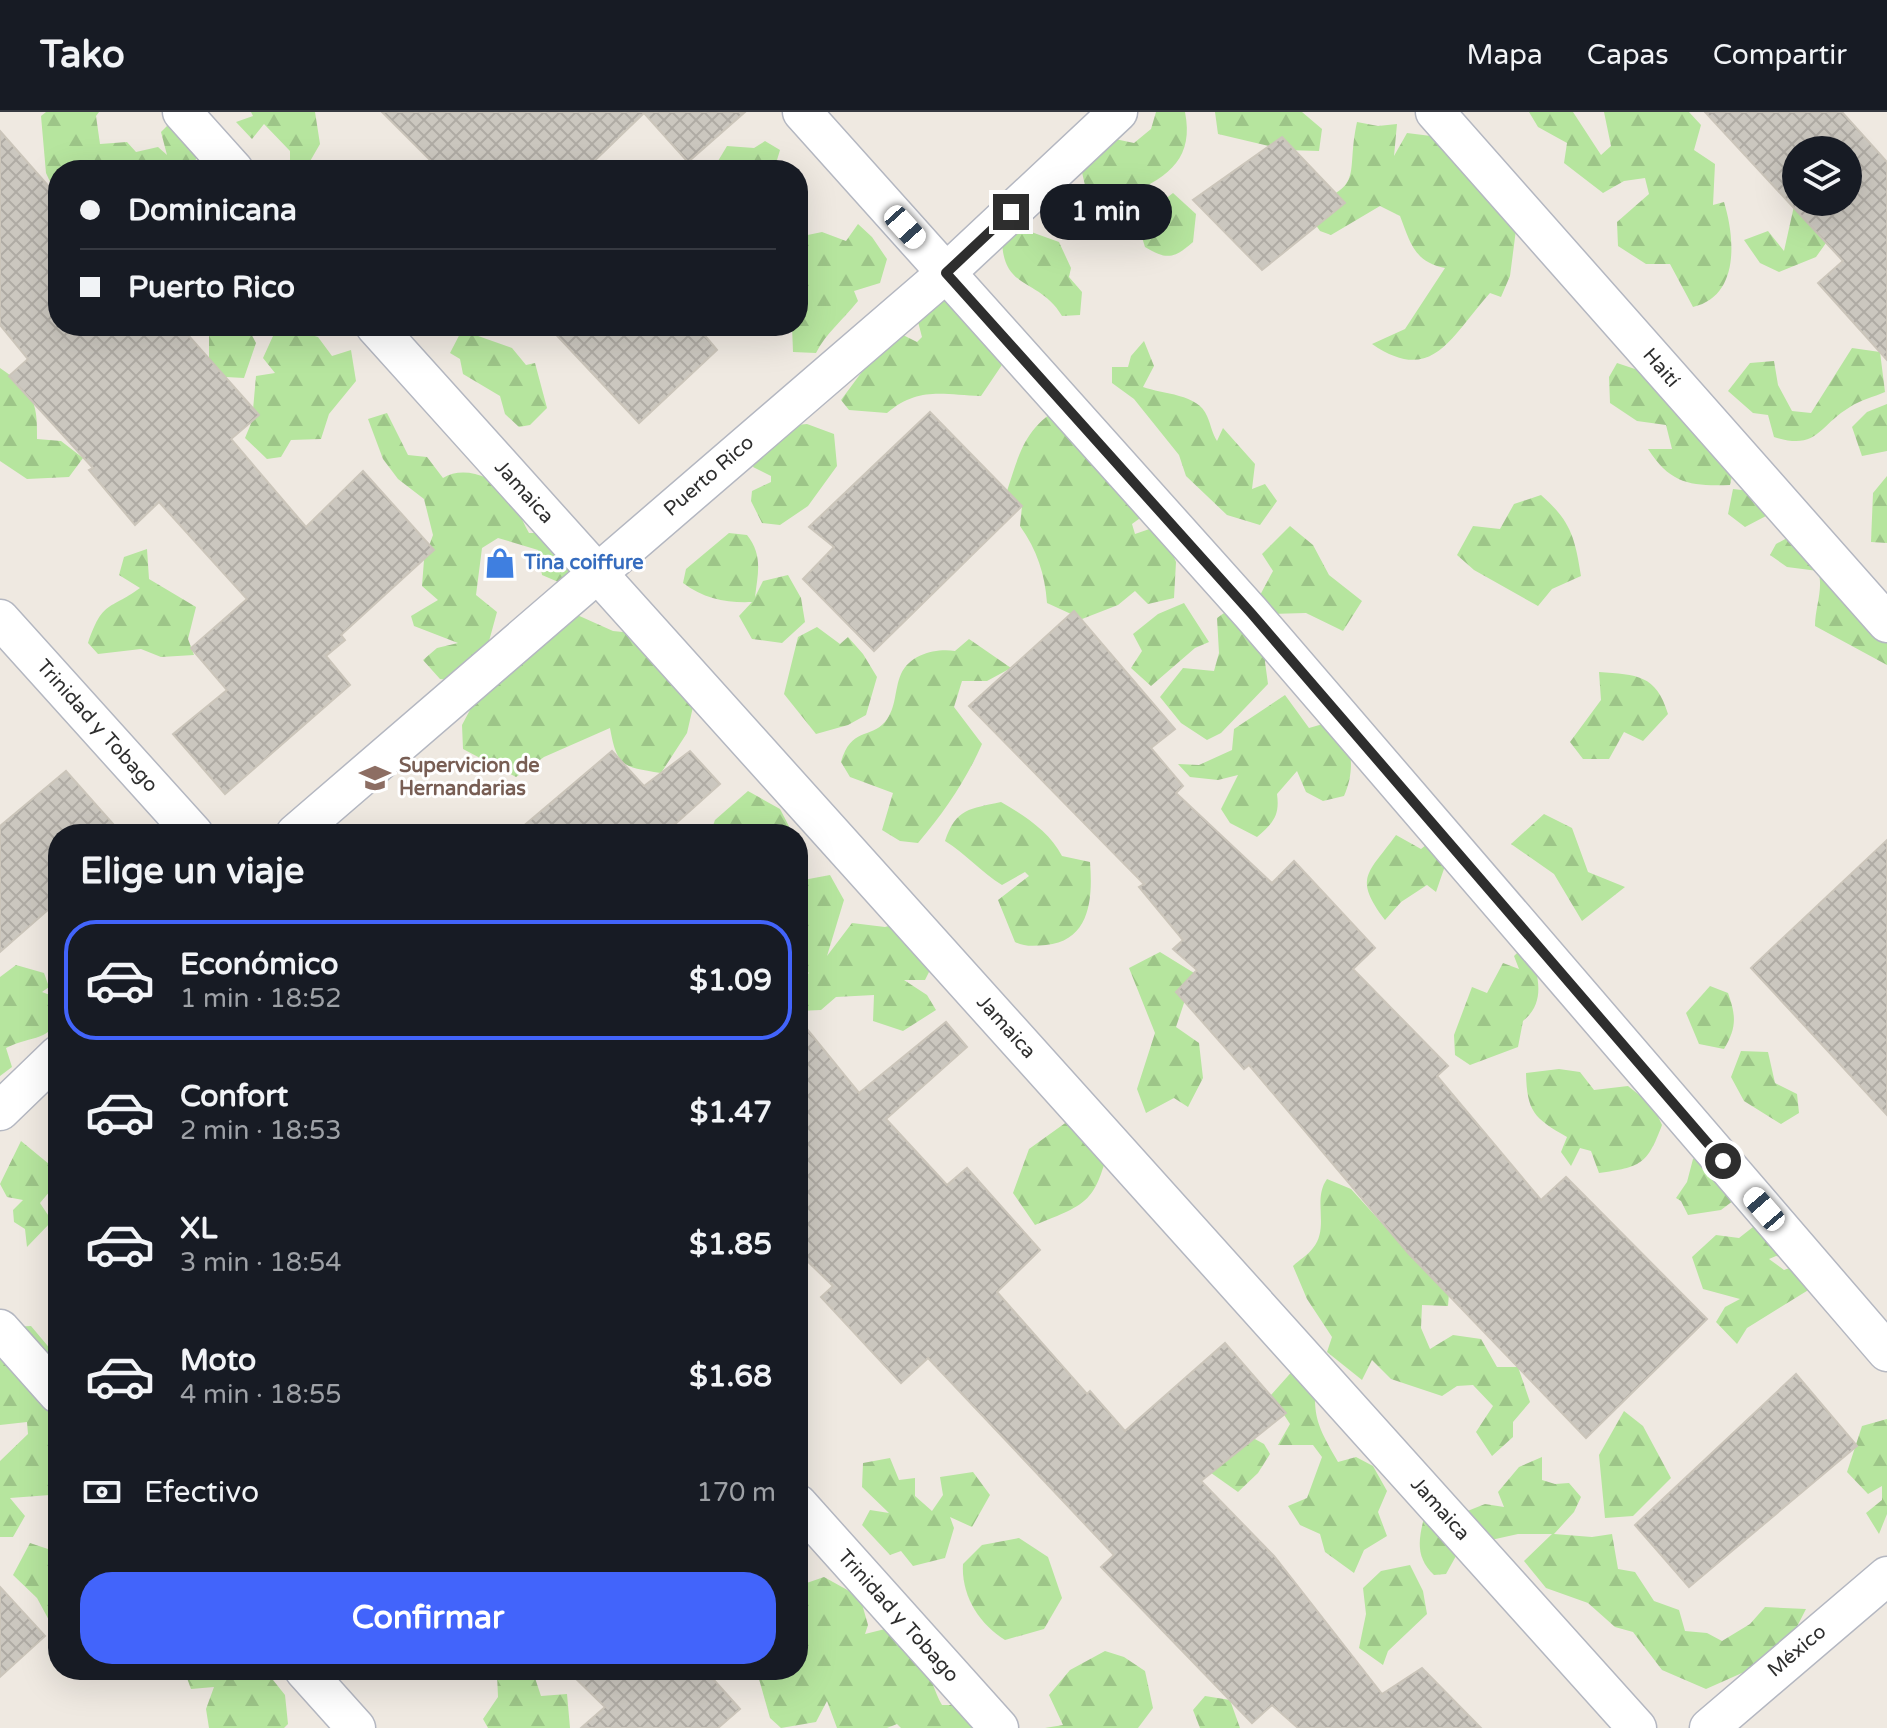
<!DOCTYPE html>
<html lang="es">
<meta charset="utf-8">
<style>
:root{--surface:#171b24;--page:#242831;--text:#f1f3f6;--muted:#9ea1a6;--line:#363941;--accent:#4264fb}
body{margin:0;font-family:"Varela Round",sans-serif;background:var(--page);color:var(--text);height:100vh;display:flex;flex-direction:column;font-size:30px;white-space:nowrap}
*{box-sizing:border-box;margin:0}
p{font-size:26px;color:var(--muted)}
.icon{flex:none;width:44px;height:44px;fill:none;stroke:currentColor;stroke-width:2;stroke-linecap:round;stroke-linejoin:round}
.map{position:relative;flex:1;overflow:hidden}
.panel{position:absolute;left:48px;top:712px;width:760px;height:856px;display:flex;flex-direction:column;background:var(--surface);border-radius:32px;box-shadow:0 8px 32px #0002}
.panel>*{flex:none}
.hud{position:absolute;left:48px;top:48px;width:760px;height:176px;border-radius:32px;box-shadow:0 8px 32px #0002;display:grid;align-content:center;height:176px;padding:0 32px;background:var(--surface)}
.tools{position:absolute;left:1782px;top:24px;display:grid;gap:16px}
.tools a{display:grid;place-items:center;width:80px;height:80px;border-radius:50%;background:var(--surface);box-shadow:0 8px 32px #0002;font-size:40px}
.end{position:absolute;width:36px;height:36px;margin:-18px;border:10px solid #2e2e2e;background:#fff;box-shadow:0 0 0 4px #fff}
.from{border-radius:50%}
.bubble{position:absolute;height:56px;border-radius:28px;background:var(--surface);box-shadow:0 8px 32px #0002;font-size:26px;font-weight:800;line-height:56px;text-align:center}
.car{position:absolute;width:24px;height:48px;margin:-24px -12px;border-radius:10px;box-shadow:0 0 6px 2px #0007;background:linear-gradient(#fff 24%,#345 0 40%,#fff 0 76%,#345 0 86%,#fff 0)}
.hud b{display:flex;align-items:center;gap:28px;height:76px;font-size:30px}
.hud b+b{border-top:2px solid var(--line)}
.hud i{width:20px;height:20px;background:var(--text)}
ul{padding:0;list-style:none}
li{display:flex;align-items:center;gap:24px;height:120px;margin:0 16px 12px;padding:0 16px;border:4px solid transparent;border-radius:32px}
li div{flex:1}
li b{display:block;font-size:30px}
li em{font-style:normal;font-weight:800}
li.selected{border-color:var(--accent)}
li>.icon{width:72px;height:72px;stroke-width:1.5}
h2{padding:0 32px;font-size:36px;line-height:96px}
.pay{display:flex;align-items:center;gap:20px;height:88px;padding:0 32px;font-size:30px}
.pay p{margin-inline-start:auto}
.action{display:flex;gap:16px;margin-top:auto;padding:16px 32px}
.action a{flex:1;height:92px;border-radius:32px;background:var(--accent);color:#fff;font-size:32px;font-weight:800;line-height:92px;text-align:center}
header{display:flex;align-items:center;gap:48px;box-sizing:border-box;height:112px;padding:0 40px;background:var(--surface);border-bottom:2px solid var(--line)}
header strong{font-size:38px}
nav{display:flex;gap:44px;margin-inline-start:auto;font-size:28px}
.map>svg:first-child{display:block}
</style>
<header>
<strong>Tako</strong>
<nav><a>Mapa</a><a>Capas</a><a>Compartir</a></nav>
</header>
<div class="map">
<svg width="1887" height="1616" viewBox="0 0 1887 1616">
<defs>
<pattern id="forest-firs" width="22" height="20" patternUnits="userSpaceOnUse" patternTransform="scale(2)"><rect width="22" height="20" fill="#b6e59e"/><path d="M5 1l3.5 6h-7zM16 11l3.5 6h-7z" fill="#9dc588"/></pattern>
<pattern id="building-cross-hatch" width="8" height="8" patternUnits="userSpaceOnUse" patternTransform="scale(2)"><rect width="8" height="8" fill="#cbc7bf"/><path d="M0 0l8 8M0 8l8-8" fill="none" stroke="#afaba4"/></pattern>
</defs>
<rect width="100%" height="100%" fill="#efe9e1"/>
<g fill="url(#forest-firs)">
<path d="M46,0H99L96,4L100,32L127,30L136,40L158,35L167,43L161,20L169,12L198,44L189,58H58V87L46,61L41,4Z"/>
<path d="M251,0H315L320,32L305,58H296L290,50V39L264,12L252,27L236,10L253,4Z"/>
<path d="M1156,0H1185C1194,45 1170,64 1132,81C1125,103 1104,110 1083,117L1087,82L1081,56L1115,27L1134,31L1151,17Z"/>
<path d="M1215,0H1302L1322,17L1319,39L1286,38L1218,22Z"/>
<path d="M1529,0H1573L1601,43L1611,34L1604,0H1689L1701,13L1694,38L1715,52L1713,93L1724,90C1735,126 1740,184 1693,195L1670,152H1646L1618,134L1617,110L1649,82L1645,66L1624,69L1603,81L1564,51L1567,31L1538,15Z"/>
<path d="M1357,10L1378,14L1397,12L1394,44L1407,21L1439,25L1517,110L1510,164L1501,185L1490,181C1451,224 1433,274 1372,232L1405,217L1445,156C1414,150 1410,130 1400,104L1380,94L1331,123L1320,119L1303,95C1367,74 1345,65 1357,10Z"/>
<path d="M765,29L780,38L774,58H694L715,54L727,34L754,36Z"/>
<path d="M1173,81L1196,102L1193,130C1174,147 1166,148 1145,135L1137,109Z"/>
<path d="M1794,94L1836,117L1816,145L1779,160L1760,151L1744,128L1768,119L1784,139Z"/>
<path d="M858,112L872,125L887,147L880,171L854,179L858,189C843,208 826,221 816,241L793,240L792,214H798V125L822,120L846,129Z"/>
<path d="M1023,117L1059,130L1071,156L1069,165L1082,180L1080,203L1062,204C1039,165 1002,180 1002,126Z"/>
<path d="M937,184L962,185L1010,241L981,284C943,283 919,274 887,301L849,298L841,288L893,218L917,230L922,225L917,206Z"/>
<path d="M201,214H247L256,231L244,266L226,265L209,247V221Z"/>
<path d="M464,214H472L464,219L512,236L526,253L535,251L547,296L530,313L519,315L505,302L500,284L463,262L460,247L450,241Z"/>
<path d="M292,217L318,225L332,244L351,238L356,269L329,302L321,327L291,328L281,345L267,347L245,326L252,309L256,264L275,261L263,246L273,224Z"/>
<path d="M1144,229L1154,254L1143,275C1162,282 1199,282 1207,304C1211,313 1212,321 1217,329L1223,316L1255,352L1252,377L1265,372L1277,389L1260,413L1227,403L1186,364L1179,343L1134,287L1112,271V255H1128L1131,244Z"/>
<path d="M1852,236L1880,240L1885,280C1874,285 1860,288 1850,295C1818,314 1818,339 1774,325L1768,303L1753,301L1728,279L1750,251L1774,249L1778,273L1792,299L1811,301Z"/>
<path d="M1617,251L1644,260L1735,350L1730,373C1692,374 1671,373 1648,337H1672L1666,313L1637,309L1610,291L1609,265Z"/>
<path d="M0,256C32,278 38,288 37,327L61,329L83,346L69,365L27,367L0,349Z"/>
<path d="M1066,291L1143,404L1132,412L1135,422L1161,413L1176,450L1174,486L1148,492L1135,479L1118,493L1082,507L1047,491C1045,462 1037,438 1020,414L1022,394L1007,379C1021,336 1025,316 1066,291Z"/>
<path d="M1887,292V339L1862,344L1852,315L1867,300Z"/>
<path d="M387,301L408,343L427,345L443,366C462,354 491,363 507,381C516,391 522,409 529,421H561L578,440L570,475L542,463L538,438L498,426L482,436L476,483L497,500L480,562L470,570L440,567L423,548L437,536L458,531L414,514L411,504L438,488L422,474L424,448L433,423L424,387L398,367L383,347L368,307Z"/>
<path d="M807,312L834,322L837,354L808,394L780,413L762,411L751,389L752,379L771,370V364L753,355C764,327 778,314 807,312Z"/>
<path d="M1887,364V431L1871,430L1873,381Z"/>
<path d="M1733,377L1767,381L1887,513V553L1815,514C1815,495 1824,476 1818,459L1787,455L1770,443L1776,432L1798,420L1766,404L1745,415L1728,402Z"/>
<path d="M1541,383C1571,409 1575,426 1581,464L1552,477L1538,494L1474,458L1457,443L1473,414L1500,417L1514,392Z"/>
<path d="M1290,414L1313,433L1329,463L1362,489L1343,519L1306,501L1270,502L1265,550L1268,572L1221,621L1207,628L1181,611L1160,585L1183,556L1214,559L1219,541L1217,506L1251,482L1258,487L1273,459L1262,442Z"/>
<path d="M729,421L747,423C763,443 758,461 755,485L763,469L788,463L801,486L805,510L782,531L752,527L739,504L752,490C727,491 704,487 683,471L686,457Z"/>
<path d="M147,437L149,467L196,495L188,527L194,543L161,545L141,537L98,542L88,531C103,488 108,499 140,476L119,463L124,445Z"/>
<path d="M1184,491L1209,530L1195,536L1151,574L1131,556L1142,539L1133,522L1158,502Z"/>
<path d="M575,502L613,519L653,523L698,573L687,621L661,661C623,655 617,655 610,616L544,645L516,665L463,637L462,613L497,547Z"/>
<path d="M817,515L840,532L848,525L863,542L877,565L866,603L848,613L816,622L784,582L798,525Z"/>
<path d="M969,527L1011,556L987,569H962L954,595L982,632C965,670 945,699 918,731L900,729L882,718L893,681L850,665L841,650C851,615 870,627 885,610C897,595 894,578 901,562C910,542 937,536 955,539Z"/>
<path d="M1599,560C1637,563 1656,562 1668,602L1643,629L1624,620L1609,647H1583L1570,630L1601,588Z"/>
<path d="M1285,583L1309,616L1340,607C1351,633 1356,657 1344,684L1323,689L1306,680L1297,659L1277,682C1280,704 1273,711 1257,725L1230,711L1221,697L1238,663L1218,668L1190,665L1178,652L1199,653L1232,638L1234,617Z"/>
<path d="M748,679L780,697L793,722H710L715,708Z"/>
<path d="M1001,690C1024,703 1050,720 1062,744L1090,750C1093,787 1090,829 1046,833C1035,834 1024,835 1015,830L998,788L1029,764L1025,760L1002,773C981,760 966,742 945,729C956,696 970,697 1001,690Z"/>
<path d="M1544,702L1572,716L1588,760L1625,775L1582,809L1554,762L1511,732Z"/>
<path d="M1396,723L1421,737L1436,725L1446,751L1436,780L1427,773L1401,790L1385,808C1353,765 1368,762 1396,723Z"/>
<path d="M830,763L844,788L827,844L852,811L885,815L910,808L939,840L925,868H904L927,883L936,898L903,919L873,909L874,883L836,885L821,898L798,899V870L809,861L798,851V769Z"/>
<path d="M1521,837L1532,841C1538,866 1546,890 1523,909L1518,935L1470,953L1455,943L1454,923L1472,875L1487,881L1503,851L1519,857L1514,844Z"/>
<path d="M1160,840L1194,861L1176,915L1199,931L1203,966L1188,995L1174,986L1146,1001L1137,977L1155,921L1129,856Z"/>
<path d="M16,853L44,861L49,875L42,880L58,886C58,933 38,920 6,936L12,955L0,964V865Z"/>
<path d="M1710,874L1728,881C1736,904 1737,915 1724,937L1699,932L1686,901Z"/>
<path d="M1741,939L1768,940L1775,971L1797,982L1799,1001L1781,1012L1744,989L1731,965Z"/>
<path d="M1559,957L1580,960L1594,978L1628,974L1653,994L1662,1013C1647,1053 1641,1055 1599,1061L1591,1039L1580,1036L1571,1054L1561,1040L1567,1025C1534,1006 1527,1000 1526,961Z"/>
<path d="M1082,999L1110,1031C1095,1090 1090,1091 1035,1113L1013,1081L1029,1037Z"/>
<path d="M21,1029L49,1052L56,1072L40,1091L52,1109L27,1135L25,1117L14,1110L13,1098L23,1088L7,1085L0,1072Z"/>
<path d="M1716,1032L1742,1082L1721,1098L1688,1103L1681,1089L1676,1086L1687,1070L1693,1047Z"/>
<path d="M1327,1067L1351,1077L1409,1141L1450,1168L1448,1194L1422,1193L1421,1216L1430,1237L1453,1223L1481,1227L1497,1255H1518L1530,1290L1513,1310V1325L1492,1344L1476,1320L1493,1294L1473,1273L1457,1274L1442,1284L1391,1267L1372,1248L1362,1268L1327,1240L1332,1225L1307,1187L1293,1154C1299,1148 1308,1143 1313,1136C1330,1115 1312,1088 1327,1067Z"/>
<path d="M1760,1097L1793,1147L1776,1144L1769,1147L1784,1158L1809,1149L1810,1177L1747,1216L1737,1232L1716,1210L1725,1195L1740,1187L1703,1177L1692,1145L1716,1123L1739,1126L1753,1115Z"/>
<path d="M31,1214L52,1239L47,1269L58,1266V1378L50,1383L10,1386L25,1404L13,1425H0V1349L28,1322L27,1310L0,1313V1237L12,1215Z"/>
<path d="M1304,1246L1316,1259C1313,1305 1315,1310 1338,1350L1356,1345L1373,1354L1387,1379L1378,1400L1387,1424L1364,1438L1354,1461L1325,1440L1320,1422L1300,1413L1288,1394L1307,1386L1322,1345L1313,1333H1278L1290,1312L1271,1283Z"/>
<path d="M1624,1299L1643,1314L1671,1366L1633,1404L1605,1406L1599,1343Z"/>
<path d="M1887,1307V1402L1879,1422L1866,1401L1882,1388V1374L1868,1382L1847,1360L1862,1314Z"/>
<path d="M1242,1320L1264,1332L1270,1342L1258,1361L1238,1380L1197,1351Z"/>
<path d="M1542,1345V1368L1555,1372L1569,1371L1581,1385L1574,1400L1554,1422L1592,1425L1612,1422L1618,1457L1635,1460L1654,1489L1679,1498L1685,1519L1707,1521L1722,1529L1750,1512L1765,1495L1806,1497L1776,1556L1742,1561L1706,1577L1662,1558L1633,1520L1615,1515L1588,1491L1546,1476L1524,1449L1552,1422H1518L1482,1430L1465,1400L1485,1392L1504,1395L1498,1380L1519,1355Z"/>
<path d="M890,1346L899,1368L915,1366V1384L932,1399L943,1383L940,1365L973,1360L990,1383L972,1415L950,1405L954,1416L945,1446L913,1454L901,1439L890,1443L862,1413L870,1398L889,1401L862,1375L863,1351Z"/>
<path d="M1424,1406L1466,1426L1446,1462L1434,1463C1416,1446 1418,1429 1424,1406Z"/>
<path d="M1019,1426L1048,1445L1062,1486L1044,1517L1005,1528C979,1512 961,1483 963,1452L982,1433Z"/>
<path d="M30,1431L51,1438L55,1456L50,1470L58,1472V1510L51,1512L37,1486L13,1463Z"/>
<path d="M1410,1453L1423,1479L1427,1502L1388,1539L1383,1553L1359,1536L1366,1502L1363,1476L1381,1459Z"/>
<path d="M824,1465L860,1485L868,1513L865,1522L905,1512C927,1535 927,1566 942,1593H981L1000,1616H901L897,1612L887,1616H837L827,1589L816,1610L781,1616L770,1606L759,1567L764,1558H798V1474Z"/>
<path d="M1105,1539L1124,1545L1145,1559L1153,1596L1138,1616H1045L1063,1613L1049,1583L1070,1558Z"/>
<path d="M184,1558H265L285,1583L288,1612L284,1616H209L206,1597L214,1575L191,1577Z"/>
<path d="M533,1560L541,1584L567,1582L570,1616H488L483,1607L498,1585L497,1562Z"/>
<path d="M1205,1584L1230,1588L1240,1616H1200L1193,1598Z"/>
</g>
<g fill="url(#building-cross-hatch)" stroke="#cbc5ba" stroke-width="2" fill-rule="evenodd">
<path d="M382,0H745L688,50L644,1L585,58H440Z"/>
<path d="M1705,0H1842L1887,50V248L1818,171L1843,149ZM1796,38H1848V90H1796Z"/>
<path d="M0,19L58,85V214H180L259,303L231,327L306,415L363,359L434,438L341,523L345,528L326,544L350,573L225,682L173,622L227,578L191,536L247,487L159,390L135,413L89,358L93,356L9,264L28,247L0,213Z"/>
<path d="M1282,25L1345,91L1262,158L1193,88Z"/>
<path d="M548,214H697L717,238L639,311Z"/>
<path d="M930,300L1022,394L874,539L803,467L834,435L809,415Z"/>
<path d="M1074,499L1175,617L1151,636L1183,674L1176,681L1272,771L1294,749L1375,836L1353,857L1448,954L1437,964L1541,1088L1566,1065L1707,1207L1586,1326L1409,1142L1249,953L1244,957L1176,880L1197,858L1173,837L1183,828L1139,775L1144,772L969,594Z"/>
<path d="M612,639L644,674L690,639L720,672L664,722H514Z"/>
<path d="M66,659L122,722H58V789L0,840V714Z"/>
<path d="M1887,728V1003L1751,856Z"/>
<path d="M798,906L859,981L946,910L967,935L886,1007L947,1073L967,1056L1040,1138L997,1180L1087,1282L1090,1279L1125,1319L1225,1231L1286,1301L1201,1369L1274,1444L1382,1582L1422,1556L1481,1616H1298L1272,1593L1252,1611L1101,1455L1114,1443L928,1246L901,1271L821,1185L833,1174L798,1140Z"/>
<path d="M1796,1262L1857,1334L1689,1475L1635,1413Z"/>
<path d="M0,1475L45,1524L0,1565Z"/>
<path d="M567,1558H705L740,1597L718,1616H581L605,1595Z"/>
</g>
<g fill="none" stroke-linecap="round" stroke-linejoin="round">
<defs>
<g id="street">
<path d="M182,0L234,58"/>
<path d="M802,0L1251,501L1887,1240"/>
<path d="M1435,0L1887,511"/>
<path d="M375,214L1637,1616"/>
<path d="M0,507L194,722"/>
<path d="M295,722L946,161L1118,0"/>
<path d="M0,999L58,943"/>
<path d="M0,1217L58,1282"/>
<path d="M798,1392L999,1616"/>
<path d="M304,1558L356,1616"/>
<path d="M1709,1616L1887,1464"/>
</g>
</defs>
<use href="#street" stroke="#b4b7c1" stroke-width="41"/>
<use href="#street" stroke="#fff" stroke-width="38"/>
</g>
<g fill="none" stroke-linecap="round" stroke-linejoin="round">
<path stroke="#2e2e2e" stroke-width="10" d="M1011,100L946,161L1251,501L1723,1049"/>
</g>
<defs>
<symbol id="shop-bare" viewBox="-9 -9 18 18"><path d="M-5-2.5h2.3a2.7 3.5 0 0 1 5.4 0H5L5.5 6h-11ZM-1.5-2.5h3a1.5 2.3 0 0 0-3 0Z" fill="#3f7fe0" stroke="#fff" stroke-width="2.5" paint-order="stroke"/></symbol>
<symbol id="school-bare" viewBox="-9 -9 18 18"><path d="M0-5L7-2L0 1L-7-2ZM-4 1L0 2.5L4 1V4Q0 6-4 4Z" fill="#8d6e63" stroke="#fff" stroke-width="2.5" paint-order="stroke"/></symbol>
</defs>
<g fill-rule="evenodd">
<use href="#shop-bare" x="478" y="429" width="44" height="44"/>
<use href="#school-bare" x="353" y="644" width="44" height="44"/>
</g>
<g text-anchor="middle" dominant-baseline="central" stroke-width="6" stroke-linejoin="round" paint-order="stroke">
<g font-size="20" fill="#2e2e2e" stroke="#fff">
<text transform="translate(1661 256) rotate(49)">Haití</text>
<text transform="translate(709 364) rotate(-41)">Puerto Rico</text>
<text transform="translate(524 380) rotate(48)">Jamaica</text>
<text transform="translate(97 614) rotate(48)">Trinidad y Tobago</text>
<text transform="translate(1006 915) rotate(48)">Jamaica</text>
<text transform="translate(1440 1397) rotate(48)">Jamaica</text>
<text transform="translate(898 1504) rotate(48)">Trinidad y Tobago</text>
<text transform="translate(1797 1539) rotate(-40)">México</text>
</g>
<g font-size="20" font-weight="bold" fill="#366cbe" stroke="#fff" text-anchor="start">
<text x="524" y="451">Tina coiffure</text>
</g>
<g font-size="20" font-weight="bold" fill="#785e54" stroke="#fff" text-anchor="start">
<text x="399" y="654">Supervicion de<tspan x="399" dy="23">Hernandarias</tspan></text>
</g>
</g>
</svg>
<div class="tools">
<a><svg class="icon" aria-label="layers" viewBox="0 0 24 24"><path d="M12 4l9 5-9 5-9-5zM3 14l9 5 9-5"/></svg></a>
</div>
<i class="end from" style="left:1723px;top:1049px"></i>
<i class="end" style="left:1011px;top:100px"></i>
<div class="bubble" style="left:1040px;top:72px;width:132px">1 min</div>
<i class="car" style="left:905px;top:115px;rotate:138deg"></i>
<i class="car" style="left:1764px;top:1097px;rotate:319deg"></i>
<div class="hud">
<b><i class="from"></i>Dominicana</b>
<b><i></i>Puerto Rico</b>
</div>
<section class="panel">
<h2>Elige un viaje</h2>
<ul>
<li class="selected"><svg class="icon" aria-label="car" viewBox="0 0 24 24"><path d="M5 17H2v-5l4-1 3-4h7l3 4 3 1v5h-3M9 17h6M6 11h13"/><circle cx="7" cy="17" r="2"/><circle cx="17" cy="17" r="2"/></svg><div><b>Económico</b><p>1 min · 18:52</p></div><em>$1.09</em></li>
<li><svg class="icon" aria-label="car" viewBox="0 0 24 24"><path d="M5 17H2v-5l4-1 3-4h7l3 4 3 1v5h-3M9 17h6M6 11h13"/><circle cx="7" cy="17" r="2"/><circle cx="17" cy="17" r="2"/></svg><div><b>Confort</b><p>2 min · 18:53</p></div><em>$1.47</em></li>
<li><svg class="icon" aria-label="car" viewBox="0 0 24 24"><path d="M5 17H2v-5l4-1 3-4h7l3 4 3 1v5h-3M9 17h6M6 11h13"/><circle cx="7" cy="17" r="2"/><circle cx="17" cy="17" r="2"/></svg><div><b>XL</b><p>3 min · 18:54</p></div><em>$1.85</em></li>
<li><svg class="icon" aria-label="car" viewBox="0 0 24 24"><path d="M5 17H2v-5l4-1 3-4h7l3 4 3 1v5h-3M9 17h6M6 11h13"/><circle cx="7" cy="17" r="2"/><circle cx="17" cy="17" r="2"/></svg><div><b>Moto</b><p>4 min · 18:55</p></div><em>$1.68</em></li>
</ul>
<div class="pay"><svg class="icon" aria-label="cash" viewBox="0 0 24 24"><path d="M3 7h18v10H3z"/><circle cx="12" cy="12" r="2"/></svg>Efectivo<p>170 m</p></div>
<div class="action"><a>Confirmar</a></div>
</section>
</div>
